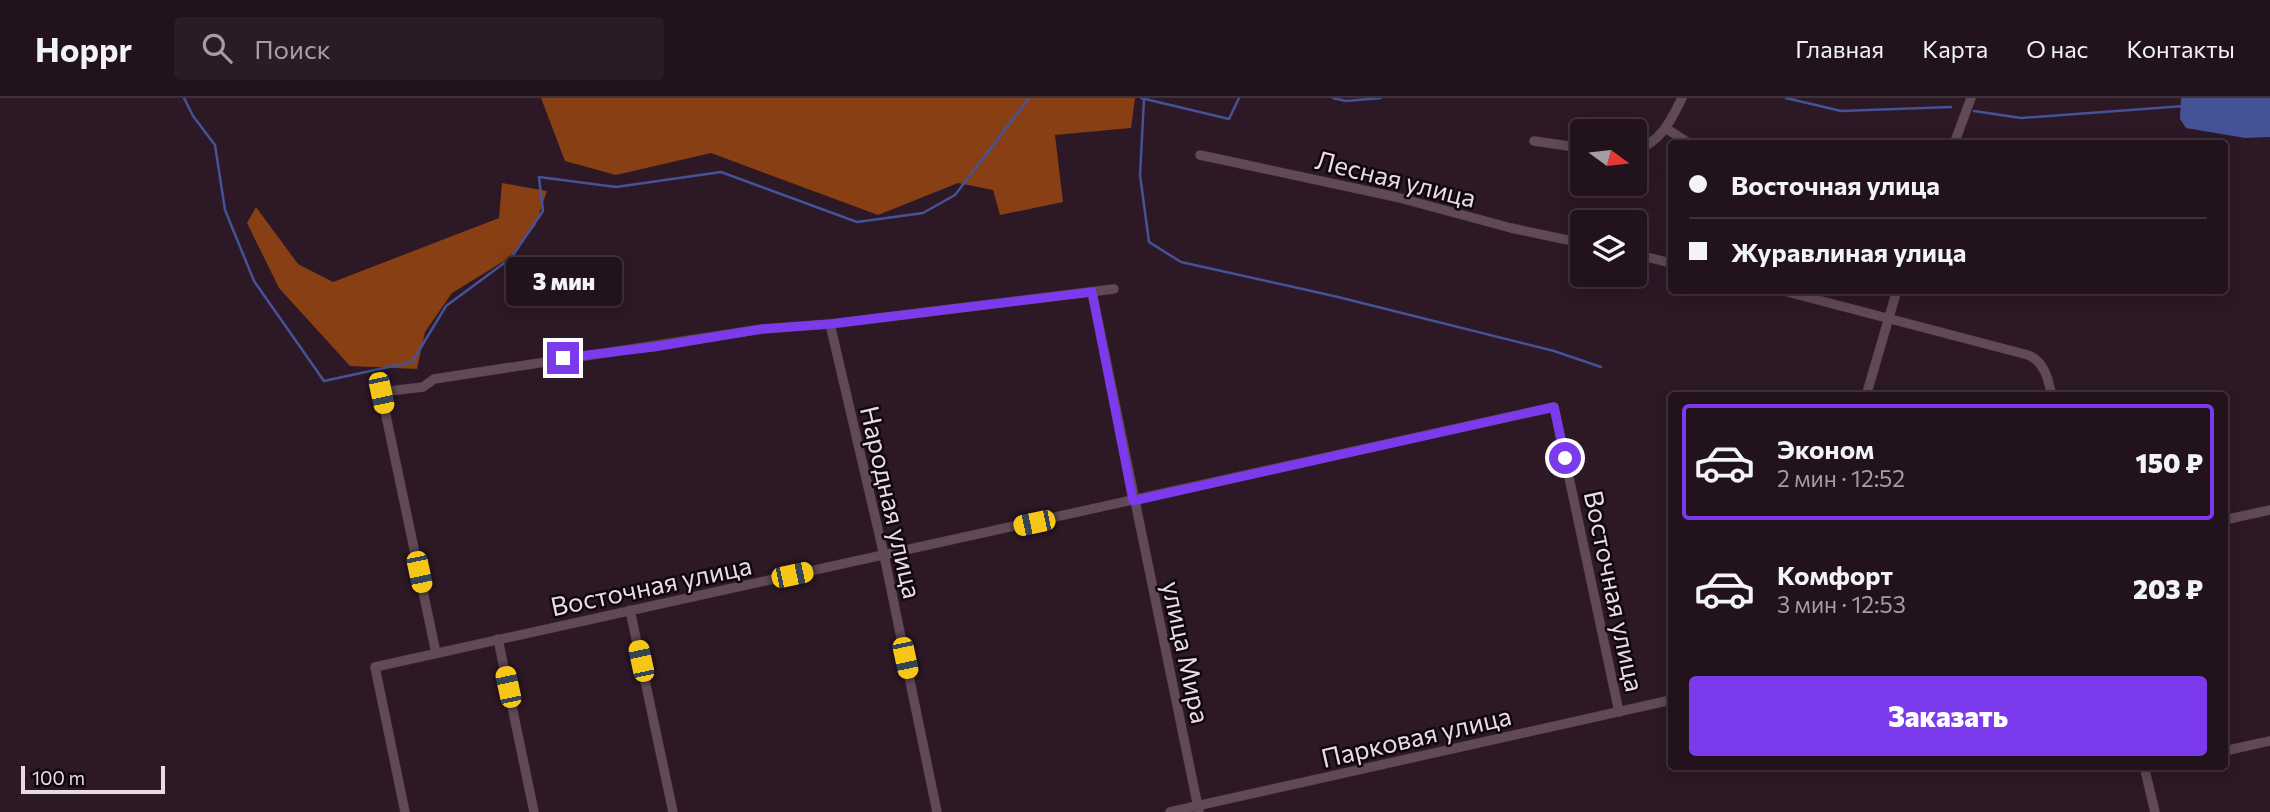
<!DOCTYPE html>
<html lang="ru">
<meta charset="utf-8">
<style>
:root{--surface:#22121c;--page:#2a1b25;--text:#f1f3f6;--muted:#a29ea3;--line:#3f323b;--accent:#7c3aed}
body{margin:0;font-family:Commissioner,sans-serif;background:var(--page);color:var(--text);height:100vh;display:flex;flex-direction:column;font-size:26px;white-space:nowrap}
*{box-sizing:border-box;margin:0}
p{font-size:23px;color:var(--muted)}
.icon{flex:none;width:38px;height:38px;fill:none;stroke:currentColor;stroke-width:2;stroke-linecap:round;stroke-linejoin:round}
.map{position:relative;flex:1;overflow:hidden}
.details{position:absolute;left:1668px;top:294px;width:560px;height:378px;display:flex;flex-direction:column;background:var(--surface);border-radius:7px;box-shadow:0 4px 18px #0003,0 0 0 2px var(--line)}
.details>*{flex:none}
.top-card{position:absolute;left:1668px;top:42px;width:560px;height:154px;border-radius:7px;box-shadow:0 4px 18px #0003,0 0 0 2px var(--line);display:grid;align-content:center;height:154px;padding:0 21px;background:var(--surface)}
.needle{width:46px;rotate:105deg}
.tools{position:absolute;left:1570px;top:21px;display:grid;gap:14px}
.tools a{display:grid;place-items:center;width:77px;height:77px;border-radius:7px;background:var(--surface);box-shadow:0 4px 18px #0003,0 0 0 2px var(--line);font-size:35px}
.scale{position:absolute;left:21px;bottom:18px;width:144px;box-sizing:border-box;padding-left:7px;border:4px solid #e9dbe4;border-top:0;font-size:19px;line-height:24px;white-space:nowrap;color:#e9dbe4;-webkit-text-stroke:5px #10070d;paint-order:stroke}
.end{position:absolute;width:32px;height:32px;margin:-16px;border:9px solid #7c3aed;background:#fff;box-shadow:0 0 0 4px #fff}
.from{border-radius:50%}
.bubble{position:absolute;height:49px;border-radius:7px;background:var(--surface);box-shadow:0 4px 18px #0003,0 0 0 2px var(--line);font-size:23px;font-weight:800;line-height:49px;text-align:center}
.car{position:absolute;width:21px;height:42px;margin:-21px -10px;border-radius:9px;box-shadow:0 0 5px 2px #0007;background:linear-gradient(#f5c518 24%,#345 0 40%,#f5c518 0 76%,#345 0 86%,#f5c518 0)}
.top-card b{display:flex;align-items:center;gap:24px;height:66px;font-size:26px}
.top-card b+b{border-top:2px solid var(--line)}
.top-card i{width:18px;height:18px;background:var(--text)}
ul{padding:12px 0 0;list-style:none}
li{display:flex;align-items:center;gap:21px;height:116px;margin:0 14px 10px;padding:0 7px;border:4px solid transparent;border-radius:7px}
li div{flex:1}
li b{display:block;font-size:26px}
li em{font-style:normal;font-weight:800}
li.current{border-color:var(--accent)}
li>.icon{width:63px;height:63px;stroke-width:1.5}
.button{display:flex;gap:14px;margin-top:auto;padding:14px 21px}
.button a{flex:1;height:80px;border-radius:7px;background:var(--accent);color:#fff;font-size:28px;font-weight:800;line-height:80px;text-align:center}
header{display:flex;align-items:center;gap:42px;box-sizing:border-box;height:98px;padding:0 35px;background:var(--surface);border-bottom:2px solid var(--line)}
header strong{font-size:33px}
nav{display:flex;gap:38px;margin-inline-start:auto;font-size:24px}
.search{width:490px;height:63px;background:var(--page);display:flex;align-items:center;gap:18px;box-sizing:border-box;padding:0 24px;border-radius:7px;color:var(--muted);font-size:26px}
.map>svg:first-child{display:block}
</style>
<header>
<strong>Hoppr</strong>
<div class="search"><svg class="icon" aria-label="search" viewBox="0 0 24 24"><circle cx="10" cy="10" r="6"/><path d="M15 15l6 6"/></svg>Поиск</div>
<nav><a>Главная</a><a>Карта</a><a>О нас</a><a>Контакты</a></nav>
</header>
<div class="map">
<svg width="2270" height="714" viewBox="0 0 2270 714">
<rect width="100%" height="100%" fill="#2d1826"/>
<g fill="#873f13">
<path d="M541,0H1135L1131,30L1055,37L1063,104L1000,117L993,92L958,85L878,117L711,55L616,77L565,63Z"/>
<path d="M502,85L547,93L535,128L509,160L452,195L425,234L417,271L350,268L279,190L247,125L256,109L298,166L333,184L499,120Z"/>
</g>
<path fill="#445397" d="M2181,0H2270V39L2245,40L2186,30L2180,21Z"/>
<g fill="none" stroke-linecap="round" stroke-linejoin="round">
<g stroke="#445397" stroke-width="2.5">
<path d="M184,0L193,18L215,47L225,112L254,183L324,283L412,264L446,208L511,160L543,113L539,79L616,89L721,74L857,124L923,115L955,97L1029,0"/>
<path d="M1141,0L1229,21L1239,0"/>
<path d="M1333,0L1346,3L1381,0"/>
<path d="M1786,0L1841,13L1951,9"/>
<path d="M1144,1L1140,77L1149,144L1181,164L1338,199L1554,253L1601,269"/>
<path d="M1974,13L2021,20L2184,8"/>
</g>
<defs>
<g id="street">
<path d="M1667,31L1690,46"/>
<path d="M1534,43L1582,50"/>
<path d="M1954,46L1971,0"/>
<path d="M1634,53C1661,44 1670,24 1682,0"/>
<path d="M1200,57L1396,99L1511,130L1582,145"/>
<path d="M1634,156L1671,165"/>
<path d="M1780,192L2028,257C2045,264 2048,281 2052,298"/>
<path d="M1092,194L1199,714"/>
<path d="M830,226L884,457L937,714"/>
<path d="M1866,298L1897,192"/>
<path d="M2224,422L2270,412"/>
<path d="M630,512L673,714"/>
<path d="M498,541L534,714"/>
<path d="M436,555L381,294L423,289L434,281L762,231L830,226L1114,191"/>
<path d="M2224,653L2270,643"/>
<path d="M2144,668L2155,714"/>
<path d="M405,714L375,569L1554,309L1619,614"/>
<path d="M1170,714L1671,602"/>
</g>
</defs>
<use href="#street" stroke="#43333e" stroke-width="10"/>
<use href="#street" stroke="#614958" stroke-width="9"/>
</g>
<g fill="none" stroke-linecap="round" stroke-linejoin="round">
<path stroke="#7c3aed" stroke-width="9" d="M563,260L654,249L762,231L830,226L1092,194L1133,403L1554,309L1565,360"/>
</g>
<g text-anchor="middle" dominant-baseline="central" stroke-width="5" stroke-linejoin="round" paint-order="stroke">
<g font-size="26" fill="#e9dbe4" stroke="#10070d">
<text transform="translate(1396 80) rotate(14)">Лесная улица</text>
<text transform="translate(892 404) rotate(77)">Народная улица</text>
<text transform="translate(651 487) rotate(-12)">Восточная улица</text>
<text transform="translate(1615 493) rotate(78)">Восточная улица</text>
<text transform="translate(1187 554) rotate(78)">улица Мира</text>
<text transform="translate(1416 638) rotate(-13)">Парковая улица</text>
</g>
</g>
</svg>
<div class="tools">
<a><svg class="needle" viewBox="-14 -14 28 28"><path d="M0-13l5 13h-10z" fill="#e53935"/><path d="M0 13l5-13h-10z" fill="#a29ea3"/></svg></a>
<a><svg class="icon" aria-label="layers" viewBox="0 0 24 24"><path d="M12 4l9 5-9 5-9-5zM3 14l9 5 9-5"/></svg></a>
</div>
<div class="scale">100 m</div>
<i class="end from" style="left:1565px;top:360px"></i>
<i class="end" style="left:563px;top:260px"></i>
<div class="bubble" style="left:506px;top:159px;width:116px">3 мин</div>
<i class="car" style="left:381px;top:295px;rotate:168deg"></i>
<i class="car" style="left:1034px;top:425px;rotate:258deg"></i>
<i class="car" style="left:419px;top:474px;rotate:168deg"></i>
<i class="car" style="left:792px;top:477px;rotate:78deg"></i>
<i class="car" style="left:905px;top:560px;rotate:168deg"></i>
<i class="car" style="left:641px;top:563px;rotate:348deg"></i>
<i class="car" style="left:508px;top:589px;rotate:348deg"></i>
<div class="top-card">
<b><i class="from"></i>Восточная улица</b>
<b><i></i>Журавлиная улица</b>
</div>
<section class="details">
<ul>
<li class="current"><svg class="icon" aria-label="car" viewBox="0 0 24 24"><path d="M5 17H2v-5l4-1 3-4h7l3 4 3 1v5h-3M9 17h6M6 11h13"/><circle cx="7" cy="17" r="2"/><circle cx="17" cy="17" r="2"/></svg><div><b>Эконом</b><p>2 мин · 12:52</p></div><em>150 ₽</em></li>
<li><svg class="icon" aria-label="car" viewBox="0 0 24 24"><path d="M5 17H2v-5l4-1 3-4h7l3 4 3 1v5h-3M9 17h6M6 11h13"/><circle cx="7" cy="17" r="2"/><circle cx="17" cy="17" r="2"/></svg><div><b>Комфорт</b><p>3 мин · 12:53</p></div><em>203 ₽</em></li>
</ul>
<div class="button"><a>Заказать</a></div>
</section>
</div>
